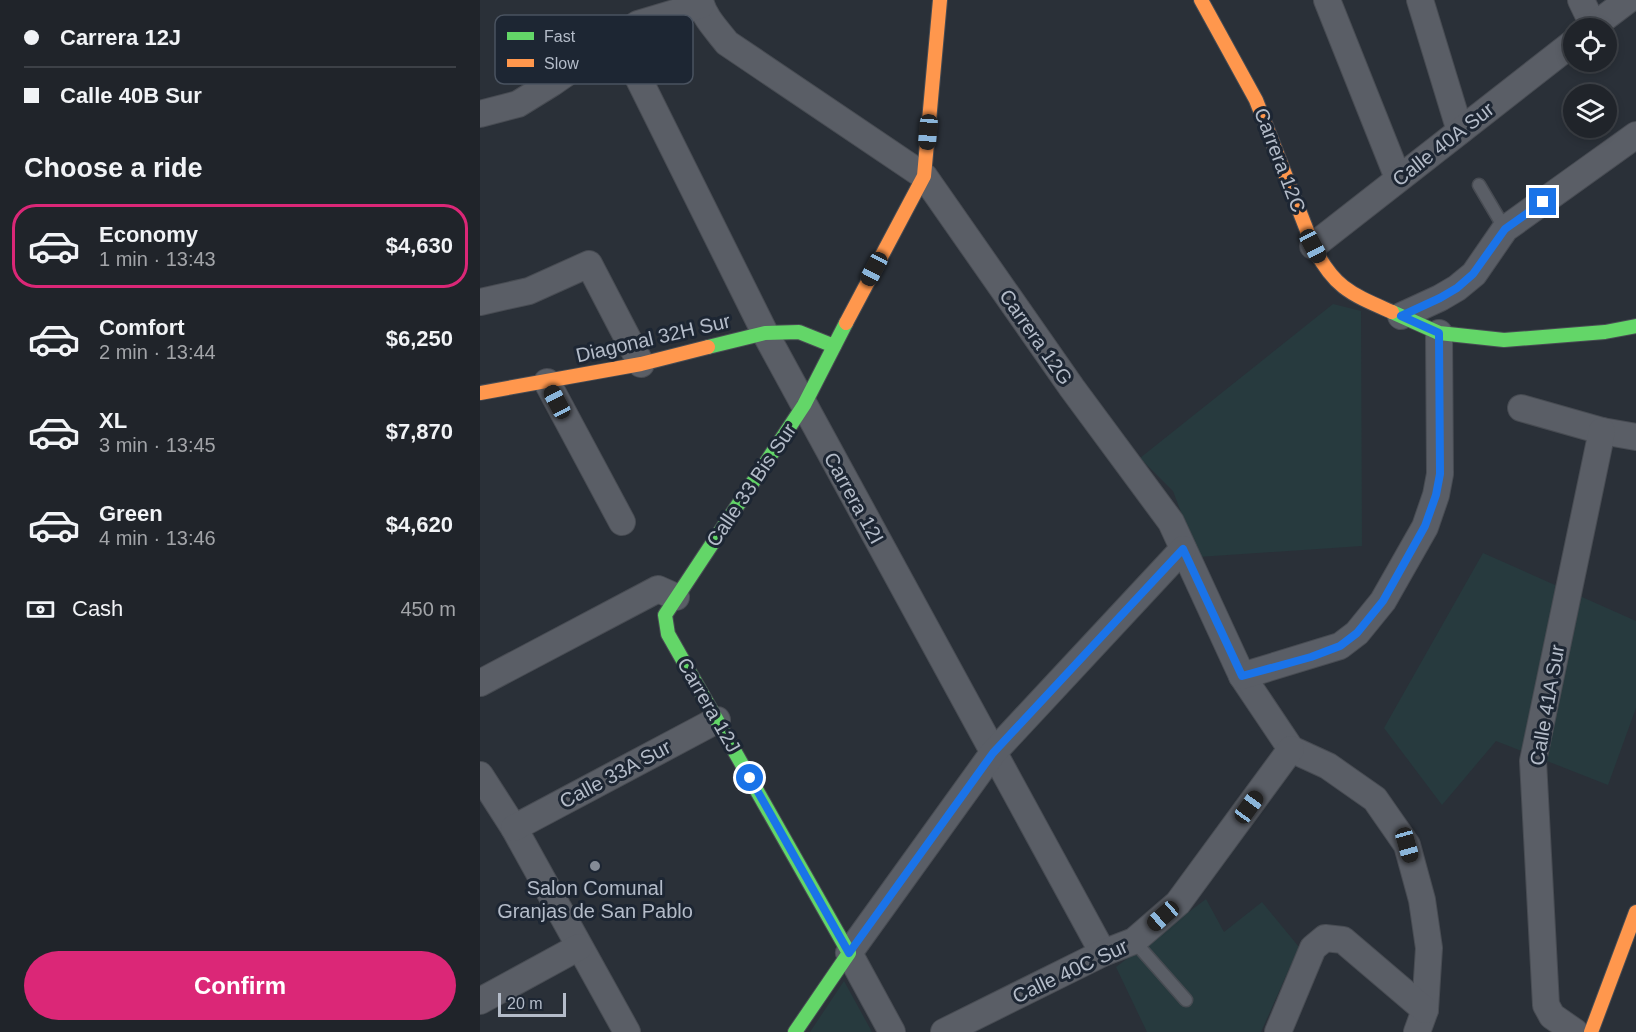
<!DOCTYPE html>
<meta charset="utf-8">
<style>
:root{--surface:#20242a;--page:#282c32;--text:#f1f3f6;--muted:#a2a4a8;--line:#3d4147;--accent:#db2777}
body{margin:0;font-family:Helvetica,sans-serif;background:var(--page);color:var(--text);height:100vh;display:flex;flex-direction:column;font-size:22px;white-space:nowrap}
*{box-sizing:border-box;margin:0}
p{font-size:20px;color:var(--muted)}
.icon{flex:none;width:33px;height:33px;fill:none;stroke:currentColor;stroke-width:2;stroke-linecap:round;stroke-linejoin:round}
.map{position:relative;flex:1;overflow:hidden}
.details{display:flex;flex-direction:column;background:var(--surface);width:480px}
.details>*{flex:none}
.banner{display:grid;align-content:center;height:132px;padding:0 24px;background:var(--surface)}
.tools{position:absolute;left:1083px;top:18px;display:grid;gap:12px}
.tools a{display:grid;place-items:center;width:54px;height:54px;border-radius:50%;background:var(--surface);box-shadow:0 3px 9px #0003,0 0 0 2px var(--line);font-size:30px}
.scale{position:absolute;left:18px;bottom:15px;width:68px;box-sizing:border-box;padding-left:6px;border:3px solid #b4bcc9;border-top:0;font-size:16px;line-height:21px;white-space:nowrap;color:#b4bcc9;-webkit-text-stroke:4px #1d2633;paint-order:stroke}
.end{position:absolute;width:27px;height:27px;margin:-14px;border:8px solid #1a73e8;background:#fff;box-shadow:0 0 0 3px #fff}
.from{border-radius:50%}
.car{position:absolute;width:18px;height:36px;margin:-18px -9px;border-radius:8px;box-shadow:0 0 4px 2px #0007;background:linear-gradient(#222 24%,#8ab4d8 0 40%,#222 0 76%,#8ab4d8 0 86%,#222 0)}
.banner b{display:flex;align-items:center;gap:21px;height:57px;font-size:22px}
.banner b+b{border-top:2px solid var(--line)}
.banner i{width:15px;height:15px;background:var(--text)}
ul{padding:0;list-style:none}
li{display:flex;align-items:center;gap:18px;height:84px;margin:0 12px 9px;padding:0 12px;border:3px solid transparent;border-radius:24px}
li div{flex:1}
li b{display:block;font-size:22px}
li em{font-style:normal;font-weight:800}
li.on{border-color:var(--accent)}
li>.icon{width:54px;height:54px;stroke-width:1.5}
h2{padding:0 24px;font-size:27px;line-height:72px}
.pay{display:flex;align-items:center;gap:15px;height:66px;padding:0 24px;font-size:22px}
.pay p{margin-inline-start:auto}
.cta{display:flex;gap:12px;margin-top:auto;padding:12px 24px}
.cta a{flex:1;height:69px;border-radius:36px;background:var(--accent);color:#fff;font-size:24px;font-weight:800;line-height:69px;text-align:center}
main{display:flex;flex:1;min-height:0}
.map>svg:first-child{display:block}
</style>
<main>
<section class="details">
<div class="banner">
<b><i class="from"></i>Carrera 12J</b>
<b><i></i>Calle 40B Sur</b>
</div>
<h2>Choose a ride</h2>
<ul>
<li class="on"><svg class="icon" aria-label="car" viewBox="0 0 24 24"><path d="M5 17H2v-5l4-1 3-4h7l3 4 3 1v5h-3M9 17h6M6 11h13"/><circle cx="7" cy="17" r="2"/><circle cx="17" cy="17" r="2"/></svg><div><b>Economy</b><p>1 min · 13:43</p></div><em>$4,630</em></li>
<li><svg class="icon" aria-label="car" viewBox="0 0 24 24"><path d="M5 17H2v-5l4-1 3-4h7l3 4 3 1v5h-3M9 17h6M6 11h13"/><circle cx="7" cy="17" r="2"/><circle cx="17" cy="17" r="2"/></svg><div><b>Comfort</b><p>2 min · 13:44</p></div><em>$6,250</em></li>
<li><svg class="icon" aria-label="car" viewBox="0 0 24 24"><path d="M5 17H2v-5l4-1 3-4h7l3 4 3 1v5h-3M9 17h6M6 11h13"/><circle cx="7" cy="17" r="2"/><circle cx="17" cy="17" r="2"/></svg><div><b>XL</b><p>3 min · 13:45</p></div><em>$7,870</em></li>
<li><svg class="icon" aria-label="car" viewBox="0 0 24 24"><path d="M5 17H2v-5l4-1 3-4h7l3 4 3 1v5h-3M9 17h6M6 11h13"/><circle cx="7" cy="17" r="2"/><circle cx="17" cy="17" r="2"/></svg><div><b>Green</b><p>4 min · 13:46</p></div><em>$4,620</em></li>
</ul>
<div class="pay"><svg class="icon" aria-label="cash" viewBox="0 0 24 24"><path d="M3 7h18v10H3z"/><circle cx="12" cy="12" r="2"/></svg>Cash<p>450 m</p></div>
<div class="cta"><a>Confirm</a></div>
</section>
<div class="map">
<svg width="1156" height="1032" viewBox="0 0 1156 1032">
<rect width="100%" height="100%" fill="#2a3038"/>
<g fill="#273a3e">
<path d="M853,304L881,311L882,546L718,557L693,491L660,458Z"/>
<path d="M1003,553L1156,621V708L1128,785L1016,741L962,805L904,728Z"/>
<path d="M726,899L744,932L782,902L819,947L781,1032H667L636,967Z"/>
<path d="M364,981L392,1032H330Z"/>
</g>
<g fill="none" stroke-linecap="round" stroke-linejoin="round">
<defs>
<g id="lane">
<path d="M999,185L1025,229"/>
<path d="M654,941L706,1000"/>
</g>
<g id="street">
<path d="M220,0C223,16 237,30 247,43L444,176L592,388L691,522L762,676L811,749"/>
<path d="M847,0L918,178"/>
<path d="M940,0L980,131"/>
<path d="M1101,0L1114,27"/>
<path d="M1111,28L1148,0"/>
<path d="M138,37L285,333L623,953"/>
<path d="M0,114L38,104L72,83L138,37L158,24L221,5"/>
<path d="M833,246L1094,42"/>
<path d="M0,302L49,291L109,264L161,364"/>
<path d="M921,316L960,298L977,288L994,274L1025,229L1156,135"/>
<path d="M67,382L142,522"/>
<path d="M1041,408L1122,431L1156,437"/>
<path d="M762,676L860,646L877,633L903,601L945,527L956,495L960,474L959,333"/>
<path d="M0,683L178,589L196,597"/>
<path d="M811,749L848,766L895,799L927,845L942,900L949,948L945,1010L937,1032"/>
<path d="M0,775L34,828L147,1032"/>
<path d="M34,828L237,720"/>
<path d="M0,1001L99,947"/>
<path d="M412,1032L369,953L513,753L703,549"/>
<path d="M464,1032L623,953L654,941L698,903L811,749"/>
<path d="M798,1032L833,948L845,938L863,940L945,1010"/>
<path d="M1095,1032L1072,1016L1066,1005L1053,761L1122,431"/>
</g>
<g id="fast">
<path d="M912,312L959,333L1024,340L1125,332L1156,326"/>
<path d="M228,347L285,333L319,332L354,346"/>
<path d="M315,1032L369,953L188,634L185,615L324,405L366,323"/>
</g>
<g id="slow">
<path d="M721,0L776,100L833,246C854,288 871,294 912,312"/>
<path d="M366,323L444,176L460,0"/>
<path d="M0,393L161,364L228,347"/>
<path d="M1111,1032L1156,912"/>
</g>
</defs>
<use href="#lane" stroke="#484c53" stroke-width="15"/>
<use href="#street" stroke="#484c53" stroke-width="28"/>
<use href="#fast" stroke="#484c53" stroke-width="16"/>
<use href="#slow" stroke="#484c53" stroke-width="16"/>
<use href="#lane" stroke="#5a5e66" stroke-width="12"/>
<use href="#street" stroke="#5a5e66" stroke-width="26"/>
<use href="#fast" stroke="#63d668" stroke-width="14"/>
<use href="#slow" stroke="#ff974d" stroke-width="14"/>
</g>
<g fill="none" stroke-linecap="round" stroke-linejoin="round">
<path stroke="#1a73e8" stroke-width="8" d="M270,778L369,953L513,753L703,549L762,676L831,657L860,646L877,633L903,601L945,526L956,495L960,474L959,333L921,316L960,298L977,288L993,274L1025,229L1063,202"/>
</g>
<circle fill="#848b96" stroke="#1d2633" stroke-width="2" cx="115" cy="866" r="6"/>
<g text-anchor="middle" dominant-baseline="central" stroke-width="6" stroke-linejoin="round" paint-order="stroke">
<g font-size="20" fill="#b4bcc9" stroke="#1d2633">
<text transform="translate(963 144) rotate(-38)">Calle 40A Sur</text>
<text transform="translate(800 160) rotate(69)">Carrera 12C</text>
<text transform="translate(556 337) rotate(55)">Carrera 12G</text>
<text transform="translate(173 338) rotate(-13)">Diagonal 32H Sur</text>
<text transform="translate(271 485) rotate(-56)">Calle 33 Bis Sur</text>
<text transform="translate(374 498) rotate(61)">Carrera 12I</text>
<text transform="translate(229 705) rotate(60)">Carrera 12J</text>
<text transform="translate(1067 705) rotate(-80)">Calle 41A Sur</text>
<text transform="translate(135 774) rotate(-28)">Calle 33A Sur</text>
<text transform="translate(590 971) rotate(-25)">Calle 40C Sur</text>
</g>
<g font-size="20" fill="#b4bcc9" stroke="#1d2633">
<text x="115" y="888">Salon Comunal<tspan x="115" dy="23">Granjas de San Pablo</tspan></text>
</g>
</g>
<rect x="15" y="15" width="198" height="69" rx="9" fill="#1d2633" stroke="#4a5360" stroke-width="1.5"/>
<rect x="27" y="32" width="27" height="8" fill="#63d668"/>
<rect x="27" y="59" width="27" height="8" fill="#ff974d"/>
<g font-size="16" fill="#b4bcc9">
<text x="64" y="42">Fast</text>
<text x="64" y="69">Slow</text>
</g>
</svg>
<div class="tools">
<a><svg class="icon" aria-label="locate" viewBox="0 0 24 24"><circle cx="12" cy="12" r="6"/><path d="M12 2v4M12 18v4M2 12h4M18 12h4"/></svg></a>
<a><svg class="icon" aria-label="layers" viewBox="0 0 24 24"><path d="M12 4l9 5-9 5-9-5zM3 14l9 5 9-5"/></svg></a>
</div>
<div class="scale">20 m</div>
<i class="end from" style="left:270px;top:778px"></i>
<i class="end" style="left:1063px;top:202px"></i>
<i class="car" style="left:448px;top:132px;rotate:185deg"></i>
<i class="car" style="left:833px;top:246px;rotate:152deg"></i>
<i class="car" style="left:394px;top:269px;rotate:208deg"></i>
<i class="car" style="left:77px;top:402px;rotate:332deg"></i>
<i class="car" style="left:769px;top:807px;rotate:36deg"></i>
<i class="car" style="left:927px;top:845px;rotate:164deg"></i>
<i class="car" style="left:683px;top:916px;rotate:229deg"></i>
</div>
</main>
